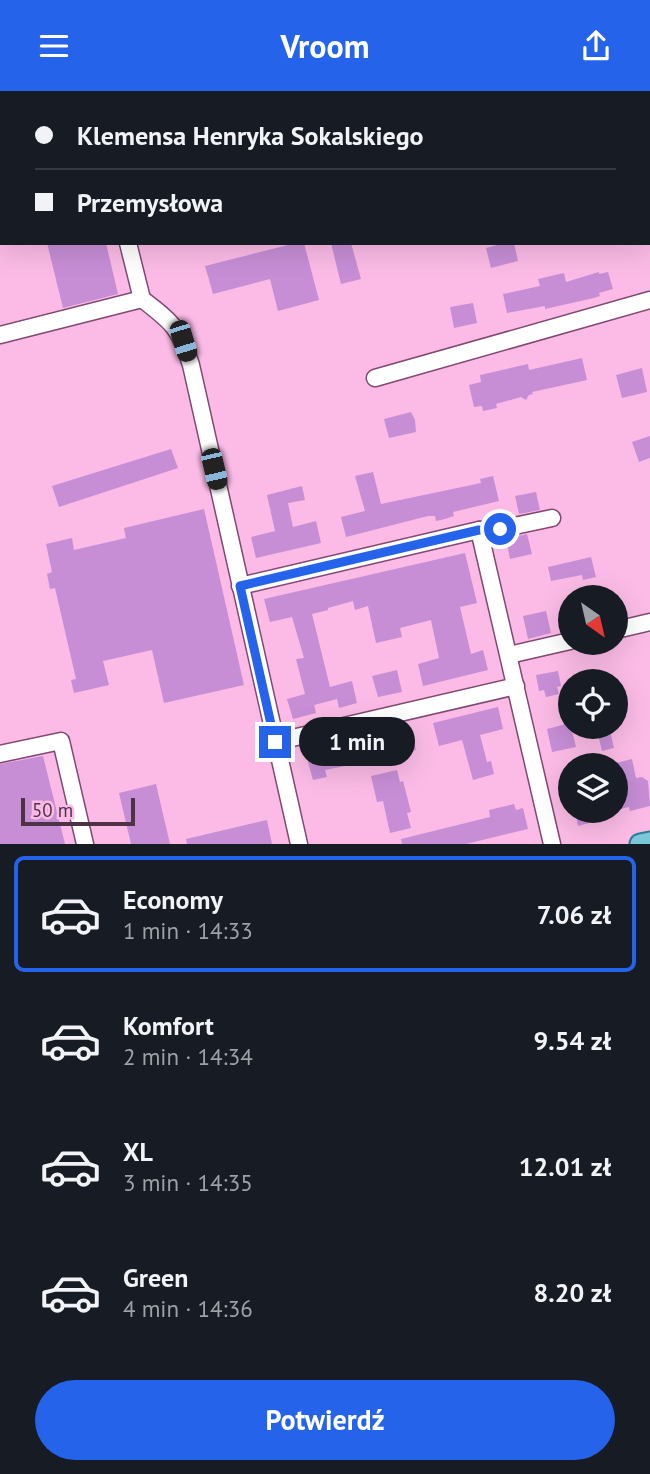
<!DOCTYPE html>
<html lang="pl">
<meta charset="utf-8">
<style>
:root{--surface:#171b24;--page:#242831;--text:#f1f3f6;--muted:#9ea1a6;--line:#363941;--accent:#2563eb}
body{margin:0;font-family:"PT Sans",sans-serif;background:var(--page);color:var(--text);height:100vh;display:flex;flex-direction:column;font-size:26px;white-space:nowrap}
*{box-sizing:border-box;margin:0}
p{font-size:23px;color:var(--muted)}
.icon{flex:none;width:38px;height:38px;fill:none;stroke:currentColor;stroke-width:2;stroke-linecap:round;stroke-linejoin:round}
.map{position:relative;height:753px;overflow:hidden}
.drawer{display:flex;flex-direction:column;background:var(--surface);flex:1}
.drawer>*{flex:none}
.banner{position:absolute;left:0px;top:0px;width:651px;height:154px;box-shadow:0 7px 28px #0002;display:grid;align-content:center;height:154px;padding:0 35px;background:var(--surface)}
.needle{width:46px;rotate:146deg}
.controls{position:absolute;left:558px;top:494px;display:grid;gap:14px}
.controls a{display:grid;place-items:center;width:70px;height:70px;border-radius:50%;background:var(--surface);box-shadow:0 7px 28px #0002;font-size:35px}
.scale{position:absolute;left:21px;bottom:18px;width:114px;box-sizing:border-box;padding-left:7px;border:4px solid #4d3344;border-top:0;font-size:19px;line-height:24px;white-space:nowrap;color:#4d3344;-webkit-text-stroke:5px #fbbbe6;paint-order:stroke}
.end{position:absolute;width:32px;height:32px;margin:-16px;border:9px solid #2563eb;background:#fff;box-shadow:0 0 0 4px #fff}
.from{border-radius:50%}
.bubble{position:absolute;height:49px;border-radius:24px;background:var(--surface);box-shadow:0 7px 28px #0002;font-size:23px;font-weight:600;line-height:49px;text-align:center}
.car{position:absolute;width:21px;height:42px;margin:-21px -10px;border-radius:9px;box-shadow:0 0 5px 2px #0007;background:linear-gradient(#222 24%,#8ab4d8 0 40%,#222 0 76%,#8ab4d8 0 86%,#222 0)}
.banner b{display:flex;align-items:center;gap:24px;height:66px;font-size:26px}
.banner b+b{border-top:2px solid var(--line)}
.banner i{width:18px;height:18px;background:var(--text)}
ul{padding:12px 0 0;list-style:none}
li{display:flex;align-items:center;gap:21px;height:116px;margin:0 14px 10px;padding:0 21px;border:4px solid transparent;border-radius:10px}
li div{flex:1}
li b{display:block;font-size:26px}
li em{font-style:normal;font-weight:600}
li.current{border-color:var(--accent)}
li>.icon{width:63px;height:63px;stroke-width:1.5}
.button{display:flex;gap:14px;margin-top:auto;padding:14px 35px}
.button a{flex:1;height:80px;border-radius:42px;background:var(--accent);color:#fff;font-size:28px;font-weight:600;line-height:80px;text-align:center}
header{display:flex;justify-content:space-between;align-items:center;height:91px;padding:0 35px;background:var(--accent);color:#fff;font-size:32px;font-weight:600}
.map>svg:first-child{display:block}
</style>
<header><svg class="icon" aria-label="menu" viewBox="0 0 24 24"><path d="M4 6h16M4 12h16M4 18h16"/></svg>Vroom<svg class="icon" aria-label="share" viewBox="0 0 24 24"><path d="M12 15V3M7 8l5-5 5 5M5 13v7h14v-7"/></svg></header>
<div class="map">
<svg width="650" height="753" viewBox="0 0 650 753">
<rect width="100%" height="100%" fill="#fbbbe6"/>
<g fill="#c78ed6">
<path d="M47,152H106L118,203L63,217Z"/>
<path d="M296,152H304L319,209L278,220L270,188L213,203L205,175Z"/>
<path d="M331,152H351L361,188L341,193Z"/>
<path d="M505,152H514L518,170L491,177L486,157Z"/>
<path d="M599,181V183L608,181L613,198L599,202L600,205L594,207L545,218V215L507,222L503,203L540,195L538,188L564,182L566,191Z"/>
<path d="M473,212L477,232L454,237L450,216Z"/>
<path d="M582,267L587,289L532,301L533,303L529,304L526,309L521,306L496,313L497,317L483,320L482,315L474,316L469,294L481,291L480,284L528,273L529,279Z"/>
<path d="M642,277L647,301L622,307L616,284Z"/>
<path d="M411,321L415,329L416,341L389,347L384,328Z"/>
<path d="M650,345V367L639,371L632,351Z"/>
<path d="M171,358L178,377L59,416L52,395Z"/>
<path d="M373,381L381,413L481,392L480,388L493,385L499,410L453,421L454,425L445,428L436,430L435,425H428L346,446L341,426L365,420L355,385Z"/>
<path d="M302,395L305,409L288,412L293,436L316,430L321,452L256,467L251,446L275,440L267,404Z"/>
<path d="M536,401L540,419L519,423L515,405Z"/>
<path d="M204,418L244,594L164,612L152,559L103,570L109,594L74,602L71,589L76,588L55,497L50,498L47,483L52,481L46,453L72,447L74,459L126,447L124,437Z"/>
<path d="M527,443L532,463L510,468L506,448Z"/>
<path d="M465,462L477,512L460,516L471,563L483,559L488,579L423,595L418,573L439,567L431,529L400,537L402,546L376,552L368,515L355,519L353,510L328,517V519L312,523L330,596L352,590L357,612L339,617L337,608L314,614L316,622L293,628L287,608L305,603L296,568L304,567L292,526L270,531L264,508Z"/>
<path d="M591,466L596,486L583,489L582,484L551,490L548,476Z"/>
<path d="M546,520L551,542L528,548L523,525Z"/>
<path d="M397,579L402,601L378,606L372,585Z"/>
<path d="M558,580L561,595L557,596L559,603L546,606L544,599L539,600L536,584Z"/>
<path d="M498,616L503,638L480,644L487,671L491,670L494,683L473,689L462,649L439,655L433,632Z"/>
<path d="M570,632L576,656L552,661L547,638Z"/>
<path d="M596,635H609L614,657L602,660Z"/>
<path d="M411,638L416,659L393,665L388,644Z"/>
<path d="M366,649L370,670L325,679L327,686L313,689L306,664Z"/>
<path d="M43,665L65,753H0V673Z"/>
<path d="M632,668L636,687L642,686L648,690L650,715L630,720L629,716L616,719V672Z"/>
<path d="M397,679L400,691L403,690L411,721L407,722L411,737L390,742L383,710L377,711L371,685Z"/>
<path d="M156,693L170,753H131L119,702Z"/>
<path d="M514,713L516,719L523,717L528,738L466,753H402L401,748L490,726L489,719Z"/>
<path d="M575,719H590L593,731L578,735Z"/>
<path d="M267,729L272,753H187L186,748Z"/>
</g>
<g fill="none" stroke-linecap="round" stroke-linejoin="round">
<defs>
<g id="minor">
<path d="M89,0V2"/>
<path d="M222,0V2"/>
<path d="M620,0L623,2"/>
<path d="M649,17L650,18"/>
<path d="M0,27H2"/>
<path d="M142,208C172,231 180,237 191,274L299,753"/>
<path d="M0,244L142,208L128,152"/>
<path d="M375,287L650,209"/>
<path d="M479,439L552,753"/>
<path d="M240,495L479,439L500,438L552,427"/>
<path d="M616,539L650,531"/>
<path d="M509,564L570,550"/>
<path d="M275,651L516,595"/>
<path d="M0,663L61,650L85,753"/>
</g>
<path id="major" d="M640,753L650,751"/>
</defs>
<use href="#minor" stroke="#814971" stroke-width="19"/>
<use href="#major" stroke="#307b95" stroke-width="23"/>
<path stroke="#a17593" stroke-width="2.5" stroke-dasharray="3.5 5" stroke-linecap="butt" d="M592,0L595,2"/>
<use href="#minor" stroke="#fff" stroke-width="16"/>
<use href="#major" stroke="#7ac7d9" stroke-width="19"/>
</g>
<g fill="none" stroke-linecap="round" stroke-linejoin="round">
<path stroke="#2563eb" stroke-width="9" d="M275,651L240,495L479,439L500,438"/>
</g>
</svg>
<div class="controls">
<a><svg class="needle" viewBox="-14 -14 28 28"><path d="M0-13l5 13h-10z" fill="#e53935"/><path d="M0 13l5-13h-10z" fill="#9ea1a6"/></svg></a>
<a><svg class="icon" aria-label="locate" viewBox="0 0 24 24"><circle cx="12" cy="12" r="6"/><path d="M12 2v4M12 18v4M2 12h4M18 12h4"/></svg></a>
<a><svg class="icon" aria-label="layers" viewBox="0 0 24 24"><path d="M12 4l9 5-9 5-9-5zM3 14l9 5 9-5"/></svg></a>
</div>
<div class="scale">50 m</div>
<i class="end from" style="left:500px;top:438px"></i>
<i class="end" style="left:275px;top:651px"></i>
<div class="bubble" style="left:299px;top:626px;width:116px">1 min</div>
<i class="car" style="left:183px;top:250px;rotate:163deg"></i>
<i class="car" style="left:214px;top:378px;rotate:167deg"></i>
<div class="banner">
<b><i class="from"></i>Klemensa Henryka Sokalskiego</b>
<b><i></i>Przemysłowa</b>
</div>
</div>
<section class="drawer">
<ul>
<li class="current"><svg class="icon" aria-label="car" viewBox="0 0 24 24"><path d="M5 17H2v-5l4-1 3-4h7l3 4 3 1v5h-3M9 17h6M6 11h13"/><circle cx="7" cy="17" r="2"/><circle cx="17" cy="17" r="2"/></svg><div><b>Economy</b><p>1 min · 14:33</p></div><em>7.06 zł</em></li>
<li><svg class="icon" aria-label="car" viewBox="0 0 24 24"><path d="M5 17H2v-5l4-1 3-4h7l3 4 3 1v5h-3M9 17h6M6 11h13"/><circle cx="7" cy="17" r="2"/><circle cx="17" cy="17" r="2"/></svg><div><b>Komfort</b><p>2 min · 14:34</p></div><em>9.54 zł</em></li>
<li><svg class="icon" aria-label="car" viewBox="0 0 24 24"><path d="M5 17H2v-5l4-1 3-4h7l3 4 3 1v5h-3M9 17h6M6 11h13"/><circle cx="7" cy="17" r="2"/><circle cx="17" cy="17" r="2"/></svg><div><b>XL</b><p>3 min · 14:35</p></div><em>12.01 zł</em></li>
<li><svg class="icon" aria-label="car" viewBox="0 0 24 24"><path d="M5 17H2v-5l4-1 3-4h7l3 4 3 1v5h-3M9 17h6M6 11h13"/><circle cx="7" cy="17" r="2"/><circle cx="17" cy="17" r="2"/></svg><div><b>Green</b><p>4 min · 14:36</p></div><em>8.20 zł</em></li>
</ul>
<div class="button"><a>Potwierdź</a></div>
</section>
